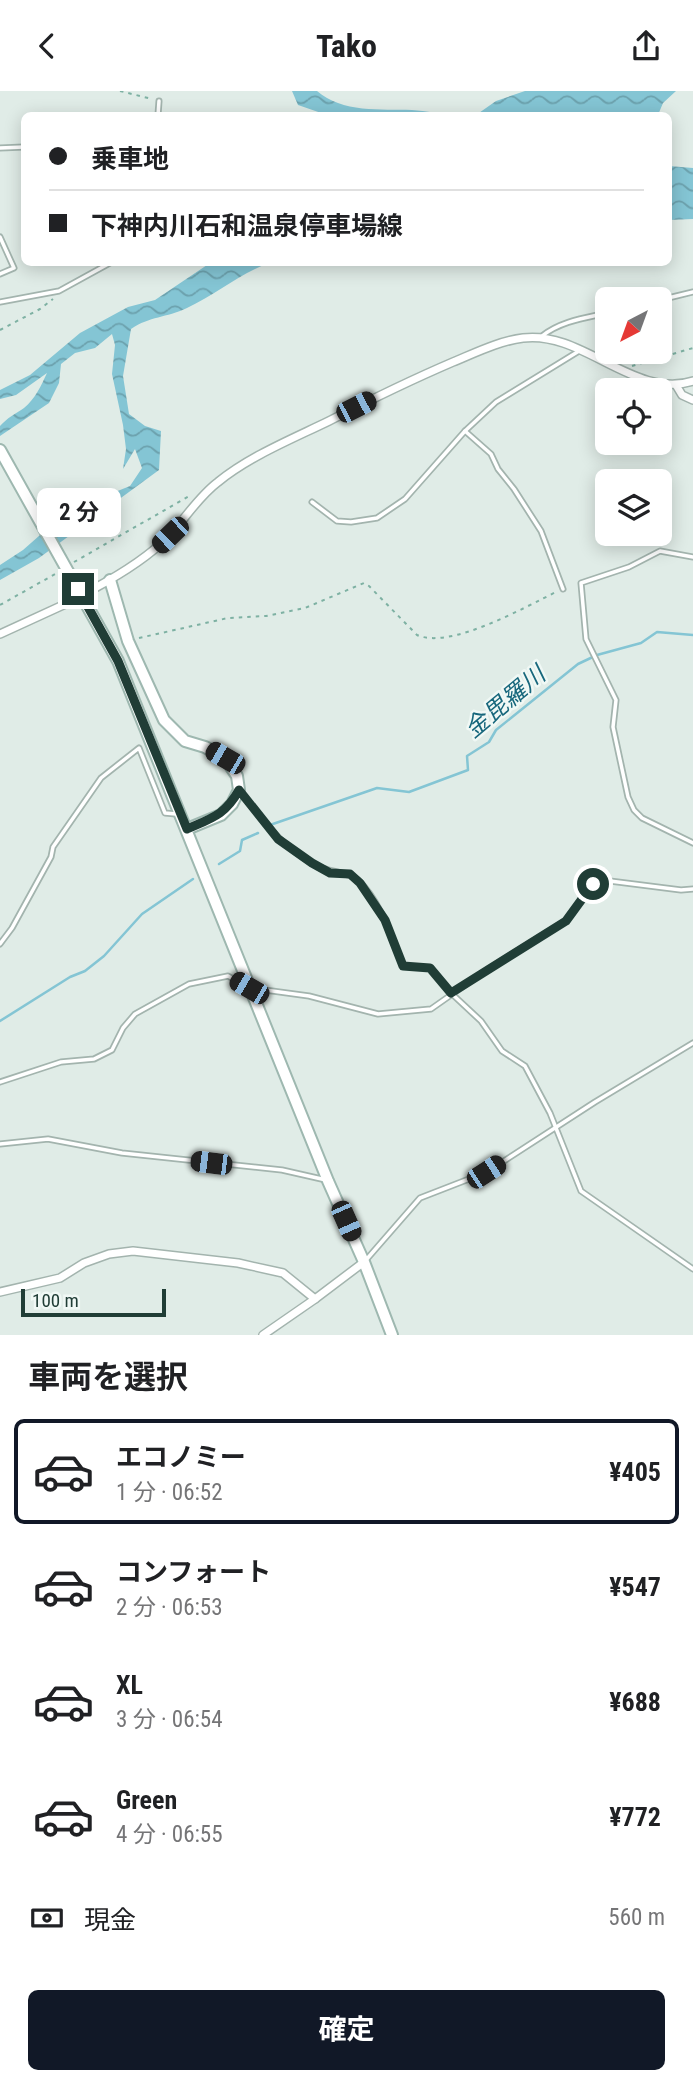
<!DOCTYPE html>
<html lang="ja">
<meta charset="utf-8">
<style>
:root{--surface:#fff;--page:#f6f6f6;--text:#202124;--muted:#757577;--line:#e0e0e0;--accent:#111827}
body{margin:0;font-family:"Roboto Condensed","Noto Sans JP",sans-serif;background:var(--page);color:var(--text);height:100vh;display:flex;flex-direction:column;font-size:26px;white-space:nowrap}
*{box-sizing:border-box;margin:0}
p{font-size:23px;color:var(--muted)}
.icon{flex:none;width:38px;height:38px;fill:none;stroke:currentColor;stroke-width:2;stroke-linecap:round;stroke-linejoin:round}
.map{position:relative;height:1244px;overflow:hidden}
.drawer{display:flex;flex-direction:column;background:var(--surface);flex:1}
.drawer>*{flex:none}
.banner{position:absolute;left:21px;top:21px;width:651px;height:154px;border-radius:10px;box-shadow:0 4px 18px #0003;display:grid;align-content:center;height:154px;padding:0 28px;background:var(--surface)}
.needle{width:46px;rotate:221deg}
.fabs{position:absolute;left:595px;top:196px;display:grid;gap:14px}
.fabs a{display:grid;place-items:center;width:77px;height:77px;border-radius:10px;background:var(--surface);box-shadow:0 4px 18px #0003;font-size:35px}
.scale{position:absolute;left:21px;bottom:18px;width:145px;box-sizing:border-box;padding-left:7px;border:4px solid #203d36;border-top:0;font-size:19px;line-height:24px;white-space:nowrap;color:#203d36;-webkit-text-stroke:5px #f0f8f5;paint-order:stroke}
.end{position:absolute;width:32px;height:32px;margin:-16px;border:9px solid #203d36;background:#fff;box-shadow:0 0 0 4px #fff}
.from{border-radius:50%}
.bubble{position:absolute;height:49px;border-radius:10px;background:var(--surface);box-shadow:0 4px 18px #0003;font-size:23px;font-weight:700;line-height:49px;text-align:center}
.car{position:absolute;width:21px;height:42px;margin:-21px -10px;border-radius:9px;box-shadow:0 0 5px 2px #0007;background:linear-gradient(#222 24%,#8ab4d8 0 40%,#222 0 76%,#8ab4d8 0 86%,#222 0)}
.banner b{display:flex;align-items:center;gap:24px;height:66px;font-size:26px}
.banner b+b{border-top:2px solid var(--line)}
.banner i{width:18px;height:18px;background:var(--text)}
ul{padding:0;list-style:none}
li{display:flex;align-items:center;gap:21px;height:105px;margin:0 14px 10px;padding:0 14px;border:4px solid transparent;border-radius:10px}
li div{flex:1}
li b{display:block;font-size:26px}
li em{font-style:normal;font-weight:700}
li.selected{border-color:var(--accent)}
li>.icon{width:63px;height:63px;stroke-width:1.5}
h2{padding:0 28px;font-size:32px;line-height:84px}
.pay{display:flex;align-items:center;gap:18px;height:77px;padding:0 28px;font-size:26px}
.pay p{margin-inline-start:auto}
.primary-button{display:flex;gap:14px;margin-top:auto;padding:14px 28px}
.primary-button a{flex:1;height:80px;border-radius:10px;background:var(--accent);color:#fff;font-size:28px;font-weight:700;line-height:80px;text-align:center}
header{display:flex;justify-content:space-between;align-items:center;height:91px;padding:0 28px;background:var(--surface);font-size:32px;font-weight:700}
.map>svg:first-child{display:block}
</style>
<header><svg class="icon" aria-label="back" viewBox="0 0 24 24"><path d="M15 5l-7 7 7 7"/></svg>Tako<svg class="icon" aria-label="share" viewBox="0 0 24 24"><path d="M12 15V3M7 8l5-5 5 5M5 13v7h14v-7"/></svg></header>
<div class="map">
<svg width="693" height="1244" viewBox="0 0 693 1244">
<defs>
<pattern id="water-waves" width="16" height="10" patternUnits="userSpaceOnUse" patternTransform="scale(1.75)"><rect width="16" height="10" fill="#84c5d4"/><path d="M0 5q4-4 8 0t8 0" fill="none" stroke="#6ca1ad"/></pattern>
</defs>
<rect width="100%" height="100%" fill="#e0ece7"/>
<g fill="url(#water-waves)">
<path d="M292,0H317C342,22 381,18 412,19C426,20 441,23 455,24H327L298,14Z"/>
<path d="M525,0H676L663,12L658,24H476L496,10Z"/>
<path d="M669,75L693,77V128L669,129Z"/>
<path d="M210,172H269C239,183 215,204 187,217C166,227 150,225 131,238L123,285L129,323L145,335L161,340L159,379L39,467L0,489V474L23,459L56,430L78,416L130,395L142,377L135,358L123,378L126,358L123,334L112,283L115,254L112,243L95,257L75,262L61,273L59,292L49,312L0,345V335C7,327 15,323 24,317C35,308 41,295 47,282L16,304L0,308V299L30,284L80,242L128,216L155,209Z"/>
</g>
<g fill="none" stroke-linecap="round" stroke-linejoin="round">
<g stroke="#84c5d4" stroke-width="2.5">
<path d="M270,734L377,697L409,701L468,679L467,665L489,651L496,639L578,573L597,564L641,552L657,541L693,544"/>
<path d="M219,773L240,760L242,749L258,742"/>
<path d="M0,930L70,886L85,880L104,865L142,823L193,788"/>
</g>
<path stroke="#bac9c4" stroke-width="7" stroke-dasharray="7 3.5" stroke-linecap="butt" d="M72,510L95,497"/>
<defs>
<g id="lane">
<path d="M158,24L159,10"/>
<path d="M0,57L24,56"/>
<path d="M0,146L14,177L0,183"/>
<path d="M660,209L693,201"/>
<path d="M0,211L59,200L110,172"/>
<path d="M542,245C561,230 585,227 607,222"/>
<path d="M465,340L491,363L498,378L514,398L541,440L563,498"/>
<path d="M312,411L337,430L351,431L377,427L405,408L465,340L496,311L579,260"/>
<path d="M693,466L660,460L629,476L581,492L586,548L616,609L613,636L628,706L634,719L642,727L693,752"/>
<path d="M241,702C265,731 279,753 313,773C329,782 347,780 358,789C380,809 392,847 403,875L430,877L451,902L481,930L502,960L525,975L550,1022L581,1100L693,1178"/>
<path d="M0,853L12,837L51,766L53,756L101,687L139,657L165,722L176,723"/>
<path d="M251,897L309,905L378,923L431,918L488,878L566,830L593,793L602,789L681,799L693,798"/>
<path d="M0,991L61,971L94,968L112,959L123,937L135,923L189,893L228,885L244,894"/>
<path d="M0,1053L48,1048L122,1062L282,1079L326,1089"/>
<path d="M366,1169L420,1107L487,1081L595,1011L693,952"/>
</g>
<g id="street">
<path d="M676,294L682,304L693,309"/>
<path d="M95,497C121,483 147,467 168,446C185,428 198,406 218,391C250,365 292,348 329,330C370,309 411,289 453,271C475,262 499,250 523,247C582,239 635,309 693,290"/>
<path d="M0,543L72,510"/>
<path d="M0,1201L60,1187L84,1172L109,1163L133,1160L238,1172L283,1182L315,1208L364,1171"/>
<path d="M263,1244L315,1208"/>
</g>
<g id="secondary">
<path d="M0,359L118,570L328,1090L364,1171L392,1244"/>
<path d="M110,489L128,550L164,629L185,650L205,656L225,667L237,685L239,699L232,713L221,724L187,738"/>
</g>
</defs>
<use href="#lane" stroke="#a3b4ae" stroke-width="7"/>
<use href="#street" stroke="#a3b4ae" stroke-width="10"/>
<use href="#secondary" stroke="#9eb8b0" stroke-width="14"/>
<g stroke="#7eb1a3" stroke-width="2" stroke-dasharray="3.5 5" stroke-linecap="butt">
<path d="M120,0L152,8"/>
<path d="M0,239L40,218L53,208"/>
<path d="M632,275L693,257"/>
<path d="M74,471L191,404"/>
<path d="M0,514L57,482"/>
<path d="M139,547L228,527L266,525L305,517L364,492L369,495L417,544C450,559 525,516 556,501"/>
</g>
<use href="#lane" stroke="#fff" stroke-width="3.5"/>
<use href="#street" stroke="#fff" stroke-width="7"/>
<use href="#secondary" stroke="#fff" stroke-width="10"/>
</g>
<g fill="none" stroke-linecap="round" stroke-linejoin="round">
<path stroke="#203d36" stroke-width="9" d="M78,498L118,570L187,738C212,727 225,724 239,699L278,748L312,772L330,782L350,783L360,792L385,829L403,875L430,877L451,902L566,830L593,793"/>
</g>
<g text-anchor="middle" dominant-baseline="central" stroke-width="5" stroke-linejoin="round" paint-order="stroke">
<g font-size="24" font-style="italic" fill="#17677c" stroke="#f0f8f5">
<text transform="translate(505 611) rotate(-40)">金毘羅川</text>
</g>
</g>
</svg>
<div class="fabs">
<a><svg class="needle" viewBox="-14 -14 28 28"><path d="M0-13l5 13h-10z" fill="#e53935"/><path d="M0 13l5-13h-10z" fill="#757577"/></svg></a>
<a><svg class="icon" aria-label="locate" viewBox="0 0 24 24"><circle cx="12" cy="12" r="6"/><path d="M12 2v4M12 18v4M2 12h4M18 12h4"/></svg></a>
<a><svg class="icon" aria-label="layers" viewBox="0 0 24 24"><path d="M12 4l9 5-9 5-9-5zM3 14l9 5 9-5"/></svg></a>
</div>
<div class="scale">100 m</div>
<i class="end from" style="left:593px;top:793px"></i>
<i class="end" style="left:78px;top:498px"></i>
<div class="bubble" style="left:37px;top:397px;width:84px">2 分</div>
<i class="car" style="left:356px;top:316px;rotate:63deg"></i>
<i class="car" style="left:170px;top:444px;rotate:226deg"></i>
<i class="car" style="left:225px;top:667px;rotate:300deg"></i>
<i class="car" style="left:249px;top:897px;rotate:300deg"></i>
<i class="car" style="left:211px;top:1072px;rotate:277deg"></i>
<i class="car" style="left:486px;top:1081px;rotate:57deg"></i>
<i class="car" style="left:346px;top:1130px;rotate:156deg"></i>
<div class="banner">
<b><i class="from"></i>乗車地</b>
<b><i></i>下神内川石和温泉停車場線</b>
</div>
</div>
<section class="drawer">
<h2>車両を選択</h2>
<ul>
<li class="selected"><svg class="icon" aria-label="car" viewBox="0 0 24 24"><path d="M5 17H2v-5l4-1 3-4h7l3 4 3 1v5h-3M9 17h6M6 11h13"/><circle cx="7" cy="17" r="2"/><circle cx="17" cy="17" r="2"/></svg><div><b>エコノミー</b><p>1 分 · 06:52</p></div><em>¥405</em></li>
<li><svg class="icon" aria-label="car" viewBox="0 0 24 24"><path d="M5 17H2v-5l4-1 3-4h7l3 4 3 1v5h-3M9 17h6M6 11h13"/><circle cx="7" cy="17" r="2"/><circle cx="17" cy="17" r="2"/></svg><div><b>コンフォート</b><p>2 分 · 06:53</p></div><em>¥547</em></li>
<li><svg class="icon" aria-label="car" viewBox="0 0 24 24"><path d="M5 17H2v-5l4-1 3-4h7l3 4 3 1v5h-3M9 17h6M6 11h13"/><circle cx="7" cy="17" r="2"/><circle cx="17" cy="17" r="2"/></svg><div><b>XL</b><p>3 分 · 06:54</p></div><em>¥688</em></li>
<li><svg class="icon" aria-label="car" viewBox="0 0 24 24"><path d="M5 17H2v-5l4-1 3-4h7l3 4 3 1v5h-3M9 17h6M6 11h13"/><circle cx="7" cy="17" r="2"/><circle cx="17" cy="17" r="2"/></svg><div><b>Green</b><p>4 分 · 06:55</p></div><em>¥772</em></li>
</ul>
<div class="pay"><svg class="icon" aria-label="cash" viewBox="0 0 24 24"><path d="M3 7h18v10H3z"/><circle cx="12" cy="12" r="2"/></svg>現金<p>560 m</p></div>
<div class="primary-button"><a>確定</a></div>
</section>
